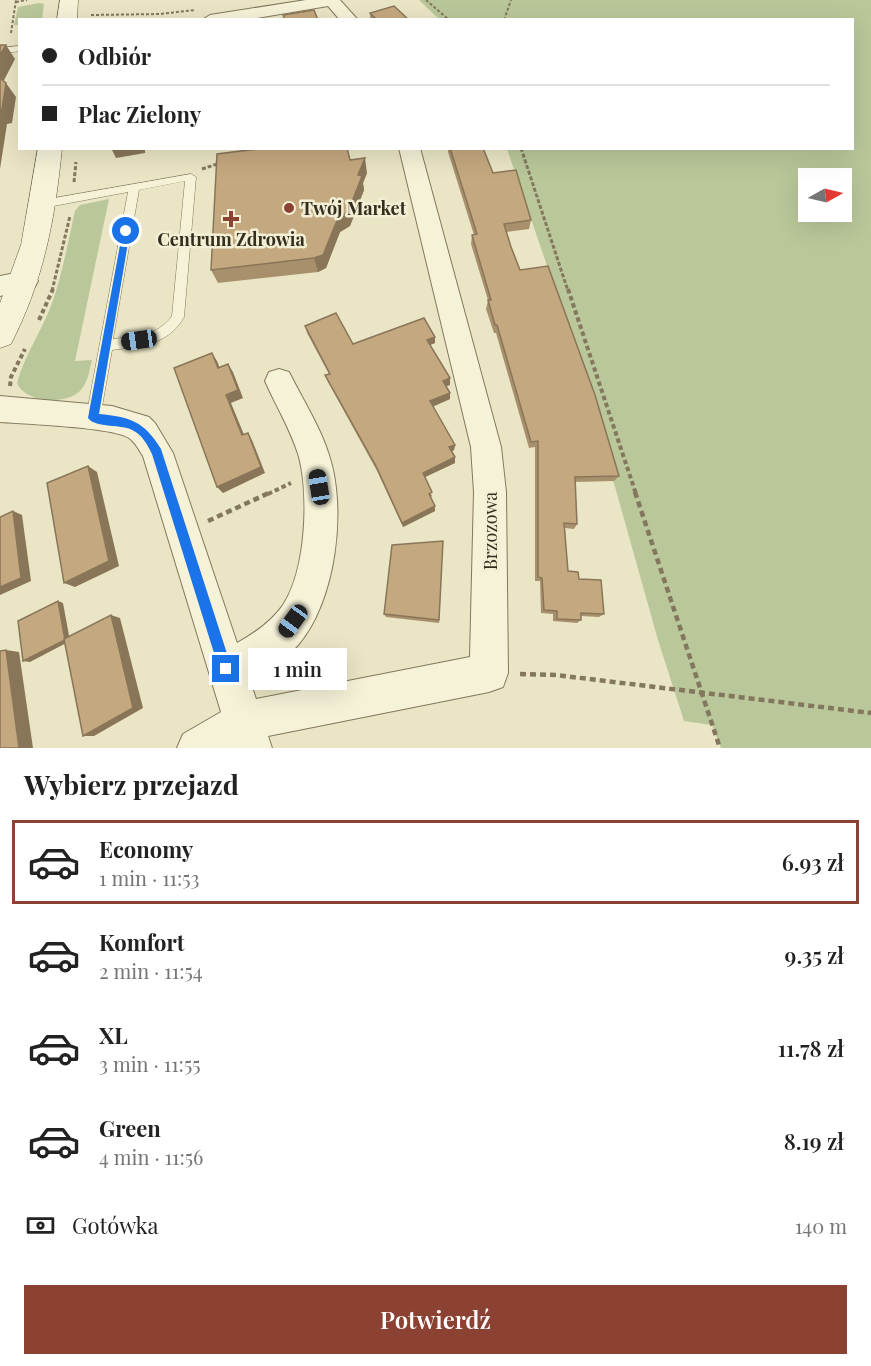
<!DOCTYPE html>
<html lang="pl">
<meta charset="utf-8">
<style>
:root{--surface:#fff;--page:#f6f6f6;--text:#222;--muted:#767676;--line:#e0e0e0;--accent:#8c4233}
body{margin:0;font-family:"Playfair Display",serif;background:var(--page);color:var(--text);height:100vh;display:flex;flex-direction:column;font-size:22px;white-space:nowrap}
*{box-sizing:border-box;margin:0}
p{font-size:20px;color:var(--muted)}
.icon{flex:none;width:33px;height:33px;fill:none;stroke:currentColor;stroke-width:2;stroke-linecap:round;stroke-linejoin:round}
.map{position:relative;height:748px;overflow:hidden}
.sheet{display:flex;flex-direction:column;background:var(--surface);flex:1}
.sheet>*{flex:none}
.top-card{position:absolute;left:18px;top:18px;width:836px;height:132px;border-radius:0px;box-shadow:0 6px 24px #0002;display:grid;align-content:center;height:132px;padding:0 24px;background:var(--surface)}
.needle{width:39px;rotate:82deg}
.controls{position:absolute;left:798px;top:168px;display:grid;gap:12px}
.controls a{display:grid;place-items:center;width:54px;height:54px;border-radius:0px;background:var(--surface);box-shadow:0 6px 24px #0002;font-size:30px}
.end{position:absolute;width:27px;height:27px;margin:-14px;border:8px solid #1a73e8;background:#fff;box-shadow:0 0 0 3px #fff}
.from{border-radius:50%}
.bubble{position:absolute;height:42px;border-radius:0px;background:var(--surface);box-shadow:0 6px 24px #0002;font-size:20px;font-weight:600;line-height:42px;text-align:center}
.car{position:absolute;width:18px;height:36px;margin:-18px -9px;border-radius:8px;box-shadow:0 0 4px 2px #0007;background:linear-gradient(#222 24%,#8ab4d8 0 40%,#222 0 76%,#8ab4d8 0 86%,#222 0)}
.top-card b{display:flex;align-items:center;gap:21px;height:57px;font-size:22px}
.top-card b+b{border-top:2px solid var(--line)}
.top-card i{width:15px;height:15px;background:var(--text)}
ul{padding:0;list-style:none}
li{display:flex;align-items:center;gap:18px;height:84px;margin:0 12px 9px;padding:0 12px;border:3px solid transparent;border-radius:0px}
li div{flex:1}
li b{display:block;font-size:22px}
li em{font-style:normal;font-weight:600}
li.current{border-color:var(--accent)}
li>.icon{width:54px;height:54px;stroke-width:1.5}
h2{padding:0 24px;font-size:27px;line-height:72px}
.pay{display:flex;align-items:center;gap:15px;height:66px;padding:0 24px;font-size:22px}
.pay p{margin-inline-start:auto}
.primary-button{display:flex;gap:12px;margin-top:auto;padding:12px 24px}
.primary-button a{flex:1;height:69px;border-radius:0px;background:var(--accent);color:#fff;font-size:24px;font-weight:600;line-height:69px;text-align:center}
.map>svg:first-child{display:block}
</style>
<div class="map">
<svg width="871" height="748" viewBox="0 0 871 748">
<rect width="100%" height="100%" fill="#eae5c5"/>
<g fill="#bac79a" fill-rule="evenodd">
<path d="M419,0H871V748H721L712,725L684,721L658,640L580,362L507,149L852,148V20H440ZM808,178H842V212H808Z"/>
<path d="M39,3L44,4L42,19L20,20L19,25H14L18,7Z"/>
<path d="M109,199L75,361L92,360C89,372 88,382 80,391C66,405 25,403 17,383C24,356 41,332 51,306C62,276 68,242 75,211L80,205Z"/>
</g>
<g fill="none" stroke-linecap="round" stroke-linejoin="round">
<defs>
<g id="lane">
<path d="M20,46V51L0,54V48Z"/>
<path d="M191,174L196,177L184,317C169,345 140,346 112,350L100,418L98,422L93,424L88,422L86,418L128,192L43,208L38,204L43,200ZM185,181L172,316C158,336 136,336 113,339L139,190Z"/>
</g>
<g id="street">
<path d="M306,0H340L358,20H340L328,6L245,20H202L210,15Z"/>
<path d="M399,148H420L501,447L506,492L508,673L503,687L489,692L268,736L272,748H177L183,734L221,712L143,456C139,450 135,442 129,438C113,427 24,424 0,422V396L112,406L149,417L155,423L173,453L237,643C255,633 271,622 283,605C306,570 309,497 299,457C291,430 276,406 265,381L269,372L279,369L289,372C303,400 320,426 329,455C347,509 336,601 298,645C285,660 266,669 249,678L256,699L470,657L474,492L471,447Z"/>
<path d="M25,271L34,274L38,281L34,288L0,296V276Z"/>
</g>
<g id="secondary">
<path d="M60,0H78L77,20H57Z"/>
<path d="M38,148H62C55,220 44,279 11,344L0,348V303L21,245Z"/>
</g>
</defs>
<use href="#lane" stroke="#83785d" stroke-width="1"/>
<use href="#street" stroke="#83785d" stroke-width="2"/>
<use href="#secondary" stroke="#655940" stroke-width="1"/>
<g stroke="#83785d" stroke-width="2" stroke-dasharray="3 2" stroke-linecap="butt">
<path d="M426,0L449,20"/>
<path d="M16,2L27,0"/>
<path d="M91,15L160,14L195,10"/>
<path d="M504,20L511,0"/>
<path d="M11,33L16,0"/>
</g>
<g stroke="#83785d" stroke-width="3" stroke-dasharray="4 2" stroke-linecap="butt">
<path d="M521,148L568,291"/>
<path d="M202,169L220,163"/>
<path d="M74,182L76,162"/>
<path d="M52,291L70,216"/>
</g>
<g stroke="#83785d" stroke-width="4" stroke-dasharray="4.5 3" stroke-linecap="butt">
<path d="M568,289L636,494"/>
<path d="M39,320L53,289"/>
<path d="M10,386L11,377L25,349"/>
<path d="M268,494L291,483"/>
</g>
<g stroke="#83785d" stroke-width="4.5" stroke-dasharray="6 4" stroke-linecap="butt">
<path d="M635,492L720,748"/>
<path d="M208,521L271,492"/>
<path d="M520,674L556,675L871,713"/>
</g>
<use href="#lane" fill="#f5f2d8" fill-rule="evenodd"/>
<use href="#street" fill="#f5f2d8" fill-rule="evenodd"/>
<use href="#secondary" fill="#f5f2d8" fill-rule="evenodd"/>
</g>
<g fill="#a9906d">
<path d="M370,13L409,20H372L370,18Z"/>
<path d="M448,148H483L493,173L531,220L529,229L506,232L520,270L619,476L614,481L575,482L577,524L574,529L565,528L568,571L579,579L604,614L599,617L581,616V620L577,623L553,621V614L541,613L540,581H535V447L529,448L496,333H494L486,309L488,300L471,244L472,235H474L448,152Z"/>
<path d="M350,160L367,173L363,183L364,190L350,226L340,232L326,268L318,272L218,283L211,270Z"/>
<path d="M305,326L353,344L435,337V343L430,345L450,378V385L446,386L450,399L433,406L455,445L454,450L452,451L455,463L425,477L432,496L431,497L435,511L403,527L377,471L328,382L325,375L329,374L307,333Z"/>
<path d="M443,541L439,623L386,617L384,614Z"/>
</g>
<g fill="#897659">
<path d="M6,45L15,59L1,86L0,84V55Z"/>
<path d="M6,83L16,97L12,123L7,124L0,169V109Z"/>
<path d="M121,148H145V153L116,158L112,150Z"/>
<path d="M365,158L367,173L363,183L364,190L350,226L340,232L326,268L318,272L314,258L338,218L358,175Z"/>
<path d="M435,337V343L427,346V340Z"/>
<path d="M212,353L217,361L223,376L218,368Z"/>
<path d="M228,364L233,372L243,398L231,403L247,442L242,435L226,395Z"/>
<path d="M450,378V385L443,387V381Z"/>
<path d="M450,393V399L430,408V401Z"/>
<path d="M248,433L252,440L265,473L223,493L217,487Z"/>
<path d="M455,445L454,450L449,453V447Z"/>
<path d="M455,457V463L423,478V473Z"/>
<path d="M88,466L97,472L119,566L75,587L64,583Z"/>
<path d="M435,506V511L403,527L402,523Z"/>
<path d="M13,511L22,515L31,581L0,595V587Z"/>
<path d="M58,601L63,603L70,641L30,662L23,661Z"/>
<path d="M111,615L120,618L143,708L94,736H83Z"/>
<path d="M6,650L19,652L33,748H19Z"/>
</g>
<g fill="#c4a87f" stroke="#897659" stroke-width="1.5">
<path d="M394,6L409,20H377L370,13Z"/>
<path d="M314,10L318,20H285L283,15Z"/>
<path d="M0,45H6L0,55Z"/>
<path d="M0,78L6,83L2,109H0Z"/>
<path d="M265,148H347L350,160L365,158L358,175L362,176L348,212L338,218L323,255L314,258L211,270L217,154Z"/>
<path d="M450,148H483L493,173L516,170L531,220L504,224L511,247L520,270L548,266L595,395L619,476L575,477L577,524L564,523L568,571L578,572L579,579L601,580L604,614L581,613V620L557,619V611L544,610L542,578L538,577V441L531,442L497,325H495L488,300H491L472,235L477,234Z"/>
<path d="M336,313L353,344L424,318L435,337L427,340L450,378L443,381L450,393L430,401L455,445L449,447L455,457L423,473L432,492L429,494L435,506L402,523L376,466L325,375L330,374L305,326Z"/>
<path d="M212,353L218,368L228,364L238,390L226,395L242,435L248,433L261,467L217,487L174,368Z"/>
<path d="M88,466L109,561L64,583L47,483Z"/>
<path d="M13,511L21,578L0,587V517Z"/>
<path d="M443,541L439,620L384,614L392,545Z"/>
<path d="M58,601L65,640L23,661L18,621Z"/>
<path d="M111,615L133,708L83,736L64,639Z"/>
<path d="M6,650L19,748H0V651Z"/>
</g>
<path fill="#1a73e8" d="M123,229L130,231L99,414C130,417 144,421 161,449L232,669L230,673L226,675L221,673L219,669L152,454C148,446 143,436 134,431C122,423 96,429 88,418Z"/>
<g fill="#8c4233" stroke="#f2efd4" stroke-width="2">
<circle cx="289" cy="208" r="6"/>
<path d="M228 210h6v6h6v6h-6v6h-6v-6h-6v-6h6z"/>
</g>
<g text-anchor="middle" dominant-baseline="central" stroke-width="5" stroke-linejoin="round" paint-order="stroke">
<g font-size="18" font-weight="bold" fill="#352e1f" stroke="#f2efd4" text-anchor="start">
<text x="301" y="208">Twój Market</text>
<text x="231" y="239" text-anchor="middle">Centrum Zdrowia</text>
</g>
<g font-size="18" fill="#352e1f" stroke="#f2efd4">
<text transform="translate(490 531) rotate(-90)">Brzozowa</text>
</g>
</g>
</svg>
<div class="controls">
<a><svg class="needle" viewBox="-14 -14 28 28"><path d="M0-13l5 13h-10z" fill="#e53935"/><path d="M0 13l5-13h-10z" fill="#767676"/></svg></a>
</div>
<i class="end from" style="left:126px;top:231px"></i>
<i class="end" style="left:226px;top:669px"></i>
<div class="bubble" style="left:248px;top:648px;width:99px">1 min</div>
<i class="car" style="left:139px;top:340px;rotate:262deg"></i>
<i class="car" style="left:319px;top:487px;rotate:351deg"></i>
<i class="car" style="left:293px;top:621px;rotate:216deg"></i>
<div class="top-card">
<b><i class="from"></i>Odbiór</b>
<b><i></i>Plac Zielony</b>
</div>
</div>
<section class="sheet">
<h2>Wybierz przejazd</h2>
<ul>
<li class="current"><svg class="icon" aria-label="car" viewBox="0 0 24 24"><path d="M5 17H2v-5l4-1 3-4h7l3 4 3 1v5h-3M9 17h6M6 11h13"/><circle cx="7" cy="17" r="2"/><circle cx="17" cy="17" r="2"/></svg><div><b>Economy</b><p>1 min · 11:53</p></div><em>6.93 zł</em></li>
<li><svg class="icon" aria-label="car" viewBox="0 0 24 24"><path d="M5 17H2v-5l4-1 3-4h7l3 4 3 1v5h-3M9 17h6M6 11h13"/><circle cx="7" cy="17" r="2"/><circle cx="17" cy="17" r="2"/></svg><div><b>Komfort</b><p>2 min · 11:54</p></div><em>9.35 zł</em></li>
<li><svg class="icon" aria-label="car" viewBox="0 0 24 24"><path d="M5 17H2v-5l4-1 3-4h7l3 4 3 1v5h-3M9 17h6M6 11h13"/><circle cx="7" cy="17" r="2"/><circle cx="17" cy="17" r="2"/></svg><div><b>XL</b><p>3 min · 11:55</p></div><em>11.78 zł</em></li>
<li><svg class="icon" aria-label="car" viewBox="0 0 24 24"><path d="M5 17H2v-5l4-1 3-4h7l3 4 3 1v5h-3M9 17h6M6 11h13"/><circle cx="7" cy="17" r="2"/><circle cx="17" cy="17" r="2"/></svg><div><b>Green</b><p>4 min · 11:56</p></div><em>8.19 zł</em></li>
</ul>
<div class="pay"><svg class="icon" aria-label="cash" viewBox="0 0 24 24"><path d="M3 7h18v10H3z"/><circle cx="12" cy="12" r="2"/></svg>Gotówka<p>140 m</p></div>
<div class="primary-button"><a>Potwierdź</a></div>
</section>
